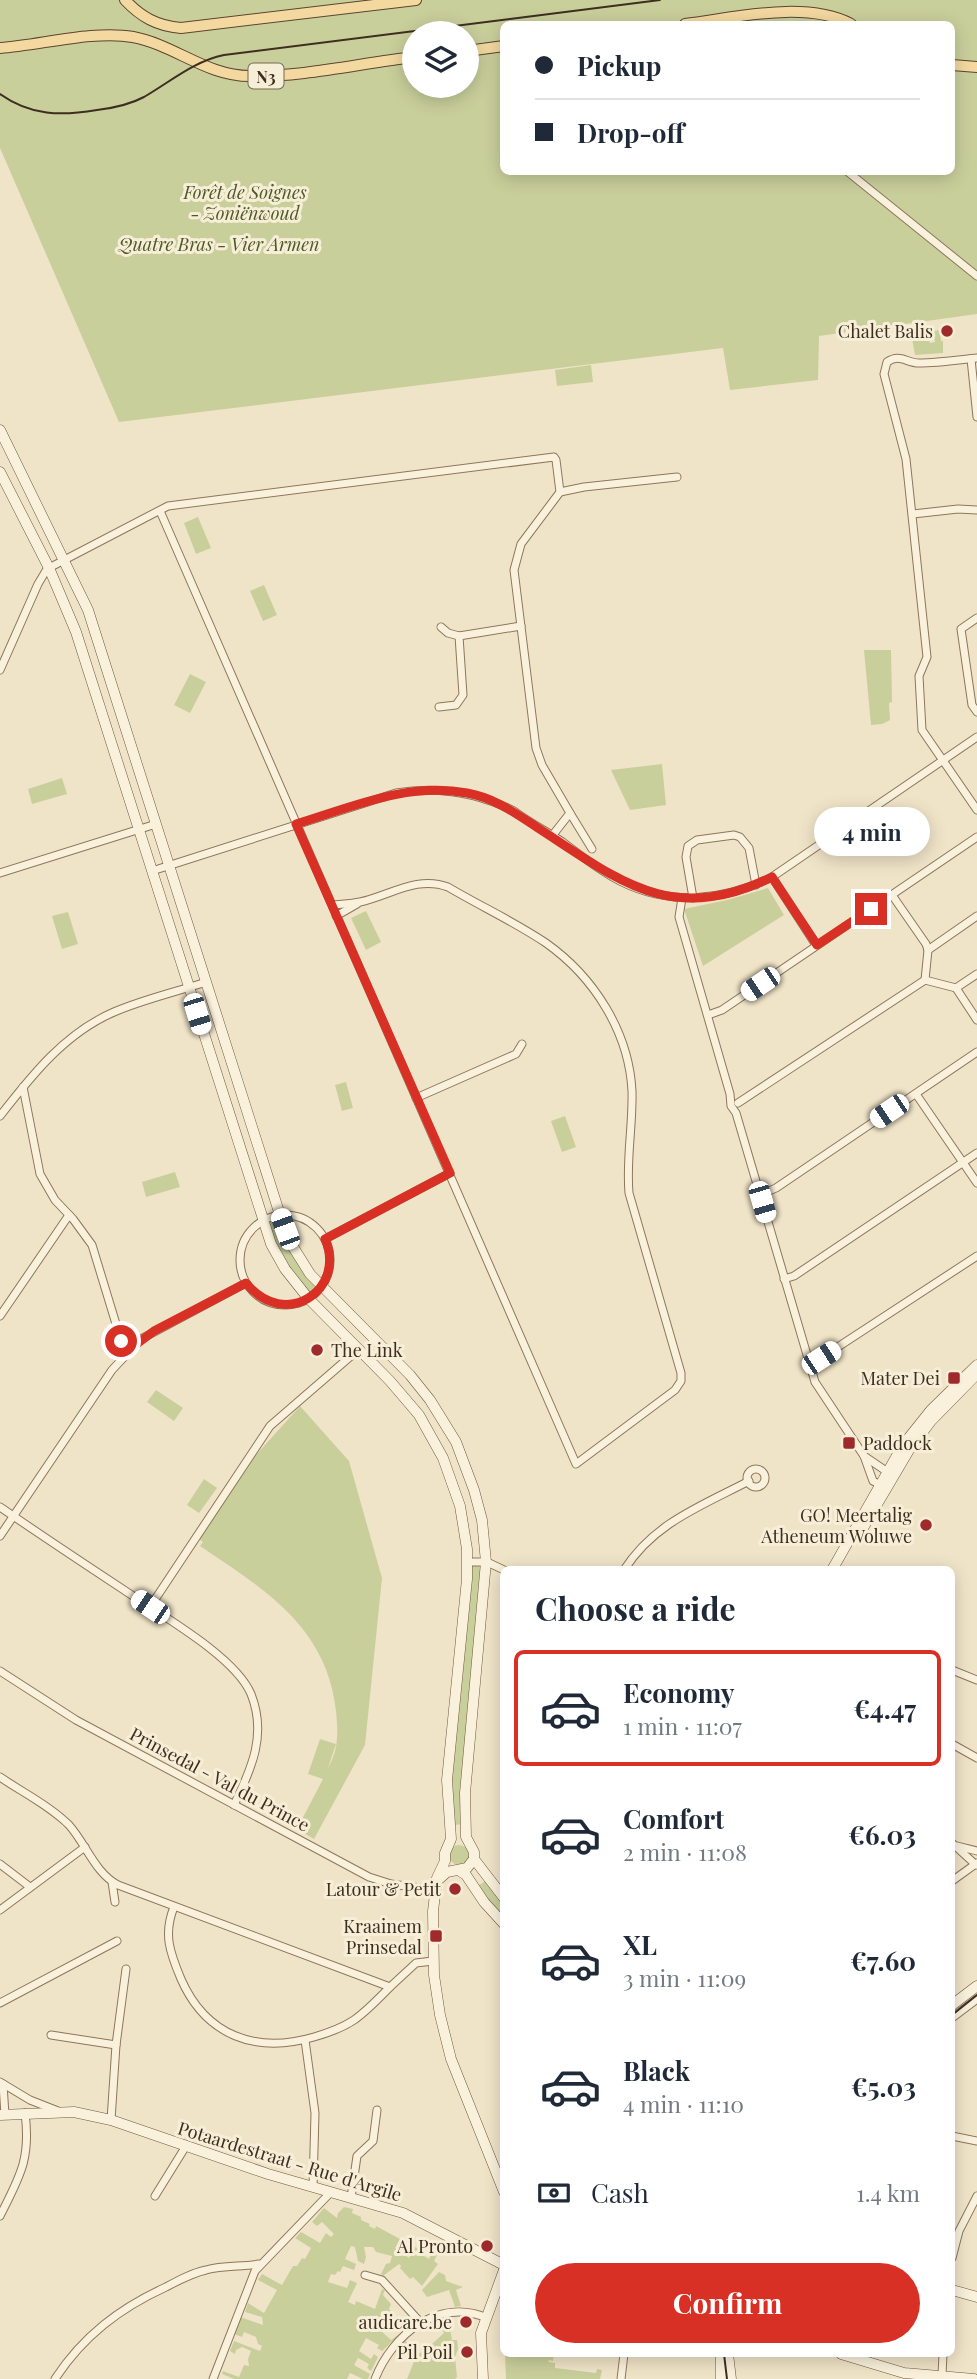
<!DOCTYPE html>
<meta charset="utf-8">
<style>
:root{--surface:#fff;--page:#f2f2f3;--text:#1f2937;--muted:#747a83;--line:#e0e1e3;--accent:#d93025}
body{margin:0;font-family:"Playfair Display",serif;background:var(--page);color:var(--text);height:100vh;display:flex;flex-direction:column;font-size:26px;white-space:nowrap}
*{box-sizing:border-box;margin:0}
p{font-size:23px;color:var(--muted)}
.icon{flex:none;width:38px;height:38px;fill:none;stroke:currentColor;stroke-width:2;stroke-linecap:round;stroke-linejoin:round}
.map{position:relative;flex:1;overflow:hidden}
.sheet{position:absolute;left:500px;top:1566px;width:455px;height:791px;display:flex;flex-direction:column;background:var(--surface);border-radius:10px;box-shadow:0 4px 18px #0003}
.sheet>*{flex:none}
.top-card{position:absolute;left:500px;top:21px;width:455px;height:154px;border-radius:10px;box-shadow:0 4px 18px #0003;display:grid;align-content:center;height:154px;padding:0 35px;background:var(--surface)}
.fabs{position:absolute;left:402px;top:21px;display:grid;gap:14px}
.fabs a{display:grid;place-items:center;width:77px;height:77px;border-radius:50%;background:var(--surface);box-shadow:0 4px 18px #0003;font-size:35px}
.end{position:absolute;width:32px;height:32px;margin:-16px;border:9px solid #d93025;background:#fff;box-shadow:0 0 0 4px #fff}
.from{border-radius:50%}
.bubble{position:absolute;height:49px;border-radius:24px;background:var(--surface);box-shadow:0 4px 18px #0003;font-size:23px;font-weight:700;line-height:49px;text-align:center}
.car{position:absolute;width:21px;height:42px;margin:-21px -10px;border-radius:9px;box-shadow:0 0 5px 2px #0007;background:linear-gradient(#fff 24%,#345 0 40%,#fff 0 76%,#345 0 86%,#fff 0)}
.top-card b{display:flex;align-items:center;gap:24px;height:66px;font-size:26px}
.top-card b+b{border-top:2px solid var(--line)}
.top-card i{width:18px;height:18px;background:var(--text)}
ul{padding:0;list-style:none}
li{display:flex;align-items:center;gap:21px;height:116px;margin:0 14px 10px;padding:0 21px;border:4px solid transparent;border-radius:10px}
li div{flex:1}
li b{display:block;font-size:26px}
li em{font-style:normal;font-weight:700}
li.selected{border-color:var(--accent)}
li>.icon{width:63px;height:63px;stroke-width:1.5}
h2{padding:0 35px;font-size:32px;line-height:84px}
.pay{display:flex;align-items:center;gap:18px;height:77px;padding:0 35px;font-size:26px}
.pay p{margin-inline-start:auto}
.button{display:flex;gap:14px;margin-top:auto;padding:14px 35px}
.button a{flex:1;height:80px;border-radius:42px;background:var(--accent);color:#fff;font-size:28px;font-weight:700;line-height:80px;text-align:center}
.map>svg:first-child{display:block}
</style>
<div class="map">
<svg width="977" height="2379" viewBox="0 0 977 2379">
<rect width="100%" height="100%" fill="#f0e4c8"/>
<g fill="#c9cf9b" fill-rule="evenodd">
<path d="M0,0H977V314L819,336L818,380L730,390L723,348L119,422L0,148ZM504,24H952V172H504ZM415,33H467V86H415Z"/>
<path d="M927,329L930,343L935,342L933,331L940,330L941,341H943V353L915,355L911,333Z"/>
<path d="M591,365L593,382L557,386L555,370Z"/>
<path d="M198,517L211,548L196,554L184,523Z"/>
<path d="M264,585L277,615L263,621L250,591Z"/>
<path d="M864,650H891L892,702L889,703L890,720L882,724L871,725Z"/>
<path d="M190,674L206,682L190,713L174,705Z"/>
<path d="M662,764L666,805L630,810L611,770Z"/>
<path d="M62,778L67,794L32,804L28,789Z"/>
<path d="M768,888L784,915L703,966L684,909L727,900Z"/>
<path d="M366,911L381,942L366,950L351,918Z"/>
<path d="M68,912L78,944L62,949L52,916Z"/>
<path d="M346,1082L353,1108L342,1111L335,1085Z"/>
<path d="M565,1116L576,1147L562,1152L551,1121Z"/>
<path d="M175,1172L180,1187L146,1197L142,1182Z"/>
<path d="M274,1221H277L315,1283L313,1291L308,1292L276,1249L269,1223Z"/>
<path d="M156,1390L183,1408L174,1421L147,1402Z"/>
<path d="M300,1406L349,1461L382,1578L365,1745L314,1839L297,1829L323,1779L308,1774L320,1739L336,1744L328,1768C339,1749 338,1732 336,1711C327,1627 264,1589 200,1546L203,1542L199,1539L255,1456Z"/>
<path d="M204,1479L217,1488L199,1513L187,1505Z"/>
<path d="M472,1565L482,1566L464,1824L455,1825L450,1800Z"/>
<circle cx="459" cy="1855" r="10"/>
<path d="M487,1880L504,1901V1921L476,1887Z"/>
<path d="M344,2207L353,2209L352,2213L361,2217V2220L370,2224L369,2226L375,2229L376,2226L400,2239L395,2248L409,2258L415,2247L420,2250L419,2253L429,2259L432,2252L437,2255L434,2261L438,2264L422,2286L413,2277L410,2279L400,2268L401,2266L399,2264L383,2276L381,2274L386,2264L390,2263L392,2256L376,2252L373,2247H364L366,2257L364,2264L358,2261L355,2247L351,2246L345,2259L356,2264L354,2270L343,2266L340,2272L338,2271L335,2275L331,2274L328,2282L347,2288L350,2280L357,2283L348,2302L355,2305L356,2301L375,2309L382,2289L385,2290L383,2295L391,2304L389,2309L393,2314L378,2328L391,2340L401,2333L382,2351L377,2348L379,2345L366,2338L359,2351L371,2359L374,2354L378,2357L371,2371L367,2368L369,2364L358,2358L354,2365L370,2374L368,2379H363L350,2373L347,2379H234L222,2374L223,2371L239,2377L244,2365L249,2366L248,2359L251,2351L242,2347L236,2350L235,2354L230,2351L234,2341L260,2351L262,2346L258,2344L256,2337L244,2332L242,2337L234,2334L240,2317L263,2325L262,2317L245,2312L248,2303L264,2313L277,2290L258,2280L262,2274L282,2285L293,2266H297L302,2258L305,2259L311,2248L295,2238L301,2232L320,2243L326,2233L331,2237L334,2234L322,2222L317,2226L312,2222L324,2208L337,2218L338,2213Z"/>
<path d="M439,2272L445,2275L446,2281L463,2287L456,2290L461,2306L455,2307L449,2290L427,2297L422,2290Z"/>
<path d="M450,2317L447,2327L450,2328L452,2340H457L458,2349L455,2357L457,2377L455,2379H407L415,2359L398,2349L405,2340L412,2350L418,2354L422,2352L425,2356L432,2351V2344L444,2333L440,2326L436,2327L432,2322Z"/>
<path d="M505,2354H554L553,2361L549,2360L548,2362L555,2363V2368L596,2373L597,2369L602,2370L600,2379H506Z"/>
</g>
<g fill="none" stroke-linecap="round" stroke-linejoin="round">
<defs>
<g id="street">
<path d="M848,172L977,276"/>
<path d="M977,358C958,360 938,363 919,363C906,363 900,353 887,362L884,374L906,459L927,657L919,676L922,730L977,810"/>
<path d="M971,359L977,417"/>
<path d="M560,492L584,487L677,477"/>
<path d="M160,511L576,1464L675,1390L681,1381V1373L629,1193C626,1159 633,1125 632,1091C629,1032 594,977 546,943C515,922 480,906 448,887C417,875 389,896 360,902C351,904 341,904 332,905"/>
<path d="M913,514L958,509L977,510"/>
<path d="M977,618L961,629L972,705L977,712"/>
<path d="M441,627L448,633L459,636"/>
<path d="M0,670L38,584L47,569L168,506L554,457L556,460L560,492L521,544L514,570L536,748L542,765L570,813L552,836"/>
<path d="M439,707L456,705L463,695L459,636L521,626"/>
<path d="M570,813L592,849"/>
<path d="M152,871L396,793C438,786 476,792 514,811C530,823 548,832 564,843C583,857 601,872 622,882C671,906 724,901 772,877L977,737"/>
<path d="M0,873L156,824"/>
<path d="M772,877L816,945"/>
<path d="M892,895L926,944L928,950"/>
<path d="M682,898L679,917L730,1094L731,1106L736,1113L815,1382L864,1456L873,1481L884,1487"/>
<path d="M693,898L686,857L688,846L697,840L734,835L740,837L749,848L756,885"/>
<path d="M336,916L357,904"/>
<path d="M925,980L928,950L977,916"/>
<path d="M925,980L956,988L977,974"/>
<path d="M956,988L977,1020"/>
<path d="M708,1015L722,1010L977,837"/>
<path d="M23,1087L40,1174L55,1200L73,1219L92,1245L120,1337L130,1348"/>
<path d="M916,1094L977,1183"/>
<path d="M416,1098L516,1054L522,1044"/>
<path d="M738,1103L925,980"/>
<path d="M0,1116C32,1075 65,1033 114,1012C144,999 176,992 206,982"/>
<path d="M760,1195L776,1188L977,1052"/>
<circle cx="285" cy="1260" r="45"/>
<path d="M325,1239L450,1173"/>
<path d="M784,1279L794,1276L977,1153"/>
<path d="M0,1316L69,1215"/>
<path d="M808,1363L821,1358L977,1256"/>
<path d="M864,1456L889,1473"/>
<circle cx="756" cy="1478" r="9"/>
<path d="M0,1507C41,1535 83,1563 124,1590C159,1614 235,1656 251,1694C267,1734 252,1768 234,1805"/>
<path d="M0,1536L112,1370L141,1339L246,1283"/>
<path d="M467,1562H487L504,1570"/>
<path d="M624,1570C654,1523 701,1506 749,1481"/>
<path d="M150,1607L270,1426L359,1349"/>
<path d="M952,1670L977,1680"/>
<path d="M0,1671L76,1720L369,1877L391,1884L435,1890"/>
<path d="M952,1744L977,1758"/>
<path d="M0,1777C22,1792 50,1806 69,1825C86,1844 95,1873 118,1885L390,1987L416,1963L433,1961"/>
<path d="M952,1843L976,1865"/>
<path d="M957,1846L977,1851"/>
<path d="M0,1864L30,1887"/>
<path d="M952,1881L977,1863"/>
<path d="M112,1882L115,1902"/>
<path d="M174,1907C163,1934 170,1953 181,1979C206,2036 256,2054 314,2037C328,2033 342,2028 354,2020C367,2011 378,1999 390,1987"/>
<path d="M0,1910L85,1847"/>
<path d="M0,2003L117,1941"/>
<path d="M952,2018L977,1999"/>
<path d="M51,2035L116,2045"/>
<path d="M305,2040L315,2113L313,2187"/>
<path d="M0,2082L30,2100L58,2111"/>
<path d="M3,2084L5,2115"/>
<path d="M111,2120L116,2045L126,1969"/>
<path d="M952,2136L977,2141"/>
<path d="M155,2196L186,2146"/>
<path d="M351,2198L357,2156L373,2141L377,2110"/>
<path d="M0,2216C20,2176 31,2159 25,2113"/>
<path d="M952,2258L959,2231L977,2196"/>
<path d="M365,2275L382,2280L421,2323"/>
<path d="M942,2375L943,2354"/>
<path d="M55,2379C83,2336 120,2308 166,2287C179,2280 192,2273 206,2270C223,2265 242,2267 259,2264"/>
<path d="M213,2379L255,2271L331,2192"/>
<path d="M375,2379C392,2335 438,2297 487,2318"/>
<path d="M621,2379L624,2354"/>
</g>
<g id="secondary">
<path d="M0,430L88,610L280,1215L290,1242L310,1274L410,1375L430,1400L456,1442L474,1490L482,1520L486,1562L465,1793L466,1837L474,1852V1859L504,1898"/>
<path d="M0,472L49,568L76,632L271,1244L285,1269L308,1298L390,1381L419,1415L443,1458L460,1506L467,1549V1579L447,1780L451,1839L445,1853V1861L437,1878L433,1911L434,1975L440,2015L451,2059L504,2192"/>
<path d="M863,1528L909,1450L931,1421L977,1374"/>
<path d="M832,1570L903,1445L931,1410L977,1365"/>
<path d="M460,1871L466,1875L484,1902L504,1924"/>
<path d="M439,1879L447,1872L467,1868L474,1859"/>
<path d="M952,2005L977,1986"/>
<path d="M0,2115L74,2112L111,2120L268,2174L403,2213L504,2265"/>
<path d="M952,2290L977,2297"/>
<path d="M728,2354L731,2379"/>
<path d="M841,2354L904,2373L974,2379"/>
<path d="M483,2379L481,2333L504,2270"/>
<path d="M721,2379V2354"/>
</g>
<g id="primary">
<path d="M125,0C141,17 157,26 181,28L416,0"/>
<path d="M685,24C735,18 805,0 851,24"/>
<path d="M0,48C41,45 94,30 133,37C175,45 206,76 250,76C304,77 361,63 415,57"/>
<path d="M467,51L504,46"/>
<path d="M952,65L977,67"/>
</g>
</defs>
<use href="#street" stroke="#8d765c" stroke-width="9"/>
<use href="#secondary" stroke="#6f573f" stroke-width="11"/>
<use href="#primary" stroke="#5b4430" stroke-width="12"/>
<use href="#street" stroke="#faf1dc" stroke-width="7"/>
<use href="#secondary" stroke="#faf1dc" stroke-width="10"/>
<use href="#primary" stroke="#f3d9a0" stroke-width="10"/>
<g stroke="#3d2e20" stroke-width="2">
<path d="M0,94C31,116 61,116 97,110C114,108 129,105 144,97C170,82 194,61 224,55L660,0"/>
<path d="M952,2015L977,1995"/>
<path d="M724,2354L727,2379"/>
</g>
</g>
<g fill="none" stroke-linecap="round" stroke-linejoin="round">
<path stroke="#d93025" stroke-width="9" d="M121,1341L130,1349L154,1331L246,1283C285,1331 347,1290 325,1239L450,1173L296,824C352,807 407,782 467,793C495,798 515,813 538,828C620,881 671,926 772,877L817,945L871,909"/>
</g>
<g fill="#9e2a2b" stroke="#f7eed8" stroke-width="2.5">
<circle cx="947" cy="331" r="7"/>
<circle cx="317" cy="1350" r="7"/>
<rect x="947" y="1371" width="14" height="14" rx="3.5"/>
<rect x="842" y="1436" width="14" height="14" rx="3.5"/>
<circle cx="926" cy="1525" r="7"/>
<circle cx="455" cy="1889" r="7"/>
<rect x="429" y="1929" width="14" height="14" rx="3.5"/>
<circle cx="487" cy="2246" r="7"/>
<circle cx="466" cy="2322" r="7"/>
<circle cx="467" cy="2352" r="7"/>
</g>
<g text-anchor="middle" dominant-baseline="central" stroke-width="6" stroke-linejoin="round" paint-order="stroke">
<rect fill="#f7eed8" stroke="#756857" stroke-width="2" x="248.5" y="63.5" width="35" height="25" rx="5"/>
<g font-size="16" font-weight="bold" fill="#3d2e20">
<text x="266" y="76">N3</text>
</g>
<g font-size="18" font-style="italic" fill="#4d5a26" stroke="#f7eed8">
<text x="245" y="192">Forêt de Soignes<tspan x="245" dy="21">- Zoniënwoud</tspan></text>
<text x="219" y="244">Quatre Bras - Vier Armen</text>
</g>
<g font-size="18" fill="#3d2e20" stroke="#f7eed8" text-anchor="end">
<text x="933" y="331">Chalet Balis</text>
<text x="331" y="1350" text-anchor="start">The Link</text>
<text x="940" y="1378">Mater Dei</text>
<text x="863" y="1443" text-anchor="start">Paddock</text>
<text x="912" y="1515">GO! Meertalig<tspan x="912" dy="21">Atheneum Woluwe</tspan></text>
<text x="441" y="1889">Latour &amp; Petit</text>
<text x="422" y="1926">Kraainem<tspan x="422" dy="21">Prinsedal</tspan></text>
<text x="473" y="2246">Al Pronto</text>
<text x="452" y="2322">audicare.be</text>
<text x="453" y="2352">Pil Poil</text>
</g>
<g font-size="18" fill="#3d2e20" stroke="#f7eed8">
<text transform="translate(220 1779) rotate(28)">Prinsedal - Val du Prince</text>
<text transform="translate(290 2161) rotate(17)">Potaardestraat - Rue d'Argile</text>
</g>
</g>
</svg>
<div class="fabs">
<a><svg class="icon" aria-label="layers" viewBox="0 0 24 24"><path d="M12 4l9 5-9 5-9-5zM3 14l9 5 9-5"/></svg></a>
</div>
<i class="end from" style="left:121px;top:1341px"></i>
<i class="end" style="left:871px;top:909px"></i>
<div class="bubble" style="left:814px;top:807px;width:116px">4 min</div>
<i class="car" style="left:760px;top:984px;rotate:236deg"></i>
<i class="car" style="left:197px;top:1014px;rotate:163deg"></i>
<i class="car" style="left:889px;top:1111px;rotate:236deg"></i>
<i class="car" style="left:762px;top:1202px;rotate:164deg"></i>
<i class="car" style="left:285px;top:1229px;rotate:340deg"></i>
<i class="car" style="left:821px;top:1358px;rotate:57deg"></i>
<i class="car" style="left:150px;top:1607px;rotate:304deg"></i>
<div class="top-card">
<b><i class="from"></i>Pickup</b>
<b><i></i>Drop-off</b>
</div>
<section class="sheet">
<h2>Choose a ride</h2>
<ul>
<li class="selected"><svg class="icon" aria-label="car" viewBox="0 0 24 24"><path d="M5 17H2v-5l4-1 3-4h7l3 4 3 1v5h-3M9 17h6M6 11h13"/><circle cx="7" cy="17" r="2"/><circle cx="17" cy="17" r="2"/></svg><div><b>Economy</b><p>1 min · 11:07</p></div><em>€4.47</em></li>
<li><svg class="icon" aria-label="car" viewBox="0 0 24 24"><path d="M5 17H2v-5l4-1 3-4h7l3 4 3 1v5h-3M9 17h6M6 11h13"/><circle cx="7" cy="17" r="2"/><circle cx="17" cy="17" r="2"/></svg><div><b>Comfort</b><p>2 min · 11:08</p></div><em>€6.03</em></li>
<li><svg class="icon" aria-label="car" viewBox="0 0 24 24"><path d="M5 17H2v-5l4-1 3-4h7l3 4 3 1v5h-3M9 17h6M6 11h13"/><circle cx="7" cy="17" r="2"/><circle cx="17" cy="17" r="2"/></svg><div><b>XL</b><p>3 min · 11:09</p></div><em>€7.60</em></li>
<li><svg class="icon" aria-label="car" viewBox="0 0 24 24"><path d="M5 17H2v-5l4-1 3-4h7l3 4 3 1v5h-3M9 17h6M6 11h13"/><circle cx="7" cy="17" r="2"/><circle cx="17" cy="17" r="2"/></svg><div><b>Black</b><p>4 min · 11:10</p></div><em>€5.03</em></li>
</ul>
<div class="pay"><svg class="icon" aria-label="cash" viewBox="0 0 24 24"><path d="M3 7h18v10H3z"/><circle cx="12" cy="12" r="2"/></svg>Cash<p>1.4 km</p></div>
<div class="button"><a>Confirm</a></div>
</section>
</div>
